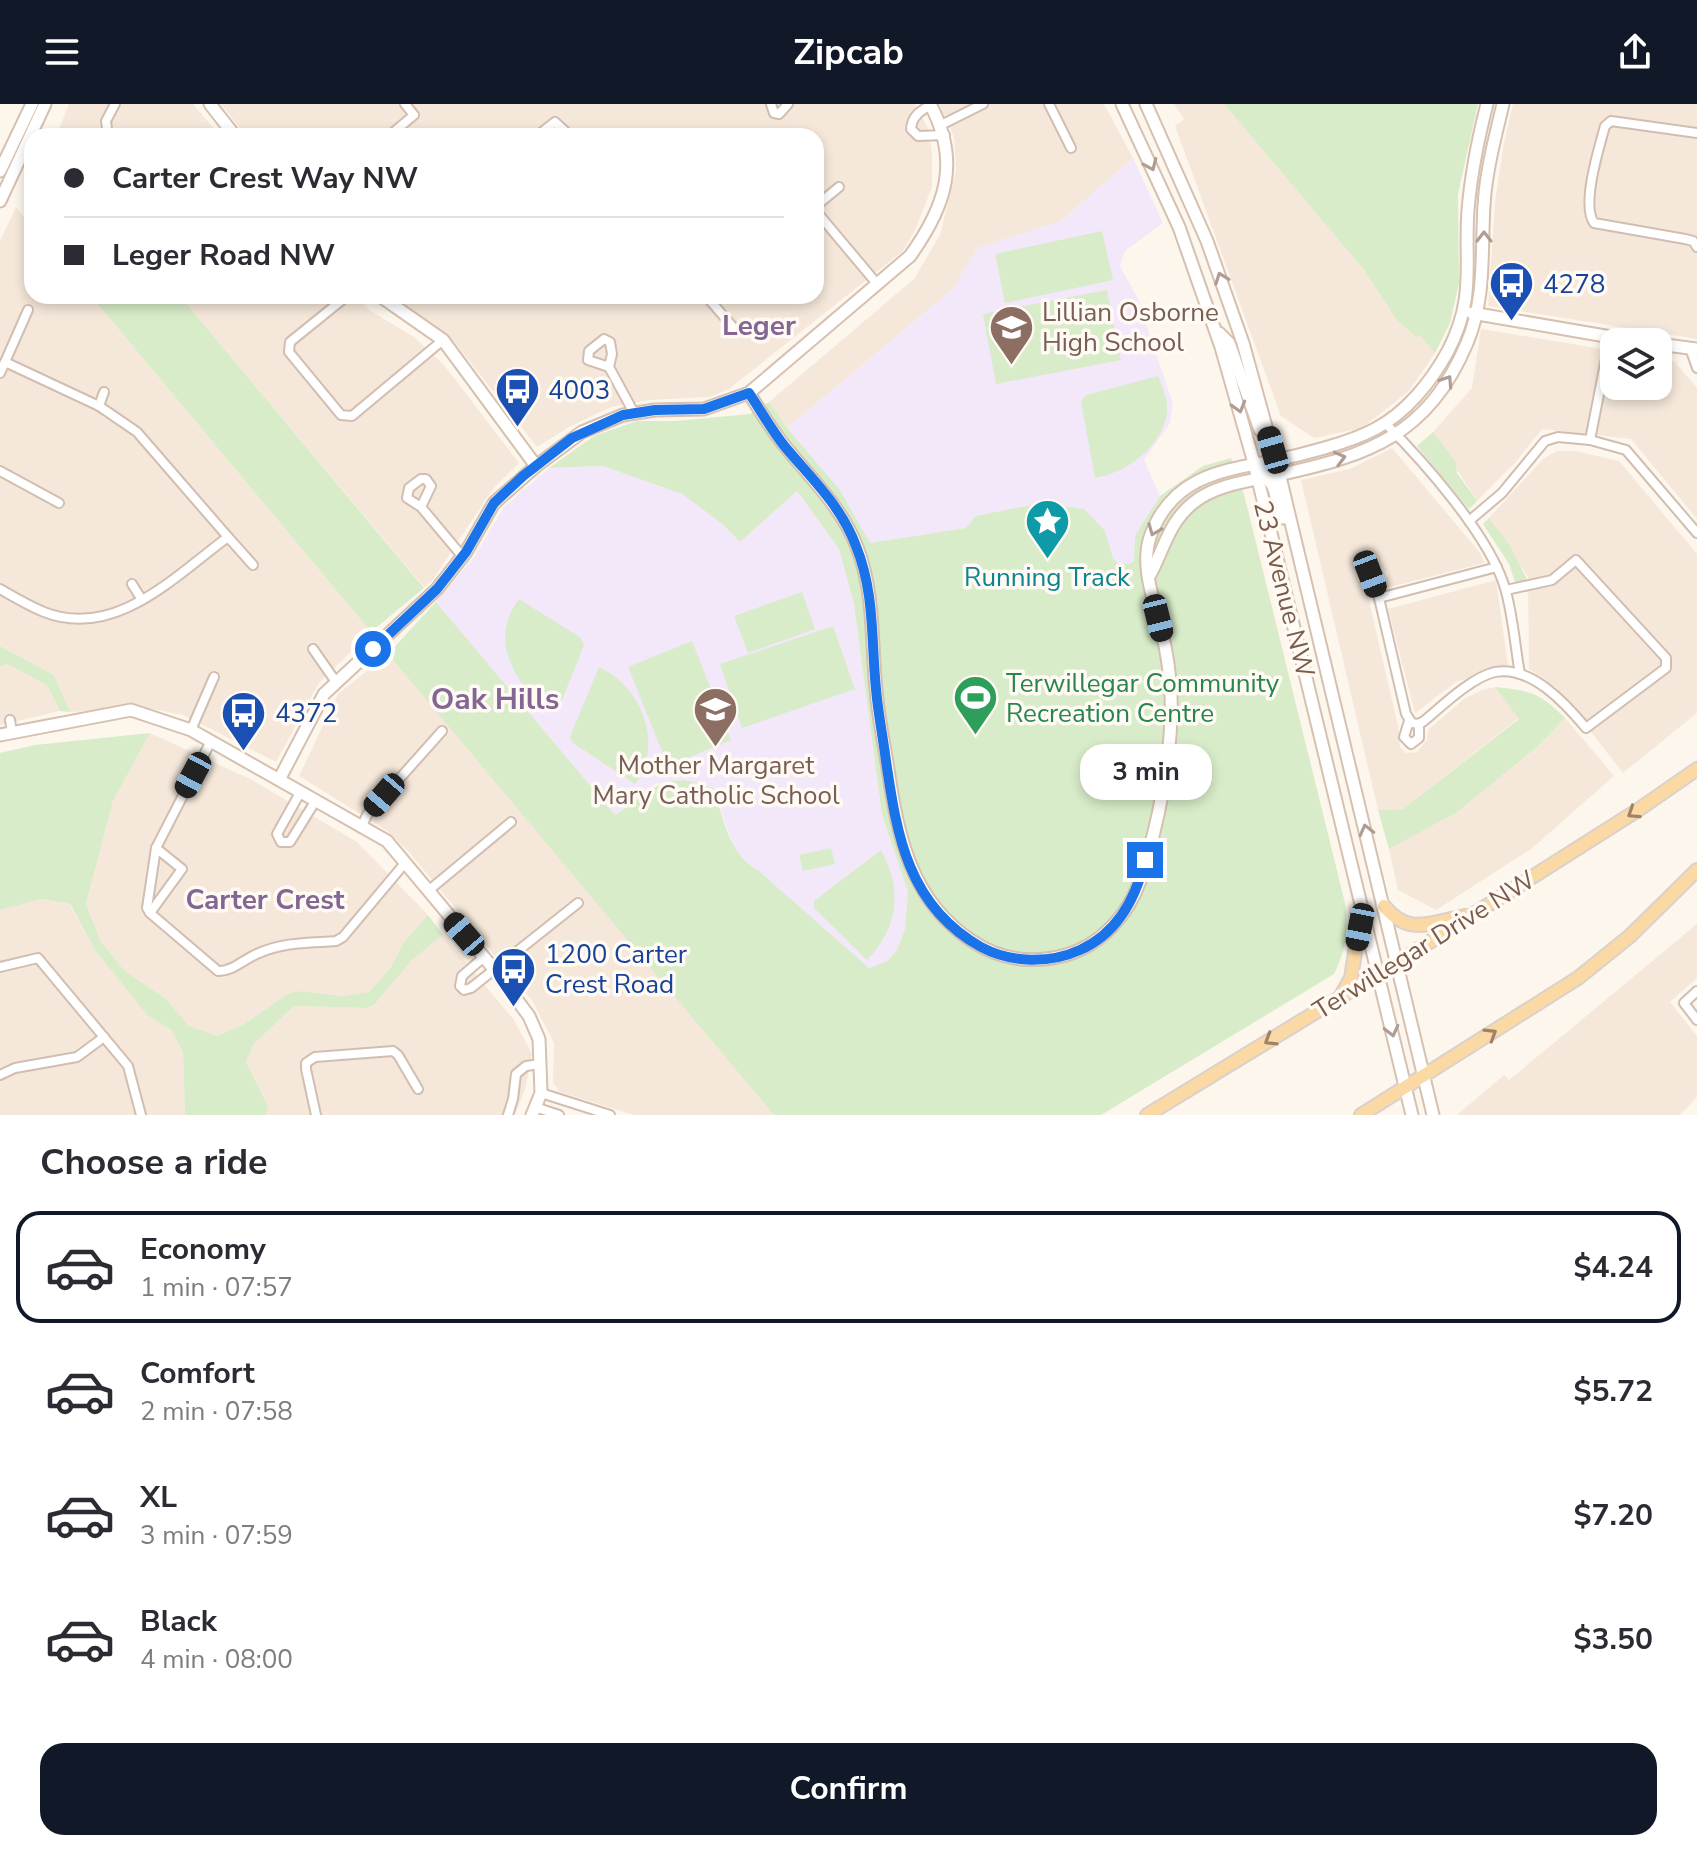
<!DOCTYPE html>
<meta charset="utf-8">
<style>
:root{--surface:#fff;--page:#f7f7f7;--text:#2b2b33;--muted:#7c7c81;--line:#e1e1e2;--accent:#111827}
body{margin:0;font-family:"Nunito Sans",sans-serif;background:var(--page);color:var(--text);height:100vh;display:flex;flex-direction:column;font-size:30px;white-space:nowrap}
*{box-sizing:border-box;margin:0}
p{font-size:26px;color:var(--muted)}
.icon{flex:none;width:44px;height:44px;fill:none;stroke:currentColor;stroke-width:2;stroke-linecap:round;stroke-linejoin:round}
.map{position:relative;height:1011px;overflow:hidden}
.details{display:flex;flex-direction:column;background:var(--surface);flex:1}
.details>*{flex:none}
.hud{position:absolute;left:24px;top:24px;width:800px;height:176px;border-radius:24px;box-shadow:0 4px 12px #0003;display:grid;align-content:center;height:176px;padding:0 40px;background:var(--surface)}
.fabs{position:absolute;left:1600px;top:224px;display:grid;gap:16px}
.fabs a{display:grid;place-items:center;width:72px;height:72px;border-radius:16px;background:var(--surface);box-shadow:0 4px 12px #0003;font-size:40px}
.end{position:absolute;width:36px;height:36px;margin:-18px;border:10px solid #1a73e8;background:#fff;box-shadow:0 0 0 4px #fff}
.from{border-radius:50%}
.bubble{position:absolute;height:56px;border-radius:24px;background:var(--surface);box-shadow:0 4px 12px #0003;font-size:26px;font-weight:700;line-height:56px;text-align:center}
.car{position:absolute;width:24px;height:48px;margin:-24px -12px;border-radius:10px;box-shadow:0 0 6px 2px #0007;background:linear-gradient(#222 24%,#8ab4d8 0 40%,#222 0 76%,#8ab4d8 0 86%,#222 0)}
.hud b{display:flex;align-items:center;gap:28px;height:76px;font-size:30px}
.hud b+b{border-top:2px solid var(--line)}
.hud i{width:20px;height:20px;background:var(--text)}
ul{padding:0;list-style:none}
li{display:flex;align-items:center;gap:24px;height:112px;margin:0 16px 12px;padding:0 24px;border:4px solid transparent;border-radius:24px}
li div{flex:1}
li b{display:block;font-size:30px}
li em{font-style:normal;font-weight:700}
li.current{border-color:var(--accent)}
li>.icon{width:72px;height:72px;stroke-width:1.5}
h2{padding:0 40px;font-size:36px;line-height:96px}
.cta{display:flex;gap:16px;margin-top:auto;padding:16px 40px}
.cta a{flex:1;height:92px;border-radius:24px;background:var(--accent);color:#fff;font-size:32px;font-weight:700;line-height:92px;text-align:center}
header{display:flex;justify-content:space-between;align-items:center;height:104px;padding:0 40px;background:var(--accent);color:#fff;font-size:36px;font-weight:700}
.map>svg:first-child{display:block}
</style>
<header><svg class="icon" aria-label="menu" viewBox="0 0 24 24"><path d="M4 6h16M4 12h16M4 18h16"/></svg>Zipcab<svg class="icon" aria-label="share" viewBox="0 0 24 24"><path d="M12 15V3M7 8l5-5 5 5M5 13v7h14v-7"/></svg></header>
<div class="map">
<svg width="1697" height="1011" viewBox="0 0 1697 1011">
<rect width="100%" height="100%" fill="#fdf6ec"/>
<g fill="#f5e8da">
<path d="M69,0H193L220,32H56Z"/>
<path d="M221,0H915L928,24L932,50V83L915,126L903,147L729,285L710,293L650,296L611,303L569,323L537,343L452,235L393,192H816V32H246Z"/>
<path d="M939,0H1104L1133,54L1061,117L978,144L953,185L787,324L769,298L914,175L940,131L956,66L954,33Z"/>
<path d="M1174,0H1224L1364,166L1396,215L1419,229L1435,249L1409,287L1362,324L1314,334L1281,312L1175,22L1184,15Z"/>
<path d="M1513,0H1697V235L1488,202L1495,99L1503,44Z"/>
<path d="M16,103L32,122V192H91L371,528L319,579L276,658L183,611L147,604L70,608L54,571L0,542V137Z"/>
<path d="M180,192H356L369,206L414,233L444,261L519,359L492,386L432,477L424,483Z"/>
<path d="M1481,225L1614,247V282H1658V254L1674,257L1697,284V415L1631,335L1542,325L1514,360L1477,397L1433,328L1472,284Z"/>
<path d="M1392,344L1480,449L1484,459L1386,484L1388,469L1373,455L1364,457L1359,464L1357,474L1367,488L1398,622L1400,643L1406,649L1417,648L1427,636L1428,626L1464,595L1482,586L1495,583L1519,614L1403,705L1378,706L1301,376L1350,365Z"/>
<path d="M1557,347H1575L1619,357L1697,450V609L1623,669L1556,583L1529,565L1528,473L1489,414L1543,355Z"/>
<path d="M1496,476L1508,562L1456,578L1415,609L1388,505Z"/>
<path d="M388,550L623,828L774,1011H634L560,988L553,979L554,939L533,898L409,748L386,726L299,672L338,590Z"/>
<path d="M7,560L47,581L60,607L0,621V562Z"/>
<path d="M1565,614L1614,672L1531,745L1436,806L1398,786L1389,745L1456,709L1536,644Z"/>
<path d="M150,629L250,675L357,738L428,811L404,838L391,863L369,888L343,892L300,887L289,889L244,920L218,932L189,922L167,896L124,866L101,838L86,800L113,697Z"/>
<path d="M42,795L69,800L95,846L147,911L171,926L183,949L185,1011H0V806Z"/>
<path d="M1697,820V874L1670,898L1697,932V993L1680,1011H1457L1504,971L1509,976Z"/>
<path d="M443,831L514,916L532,950L525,985L515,1011H266L268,1000L246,958L253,941L294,902L367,904L374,901L412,856Z"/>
</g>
<g fill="#f3e8fa">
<path d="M1133,54L1163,119L1125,147L1120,162L1137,193L1173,300L1170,319L1144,356L1160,392L1135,431L1134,457L1129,460H1118L1112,454L1105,427L1053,402L1042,399L966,424L870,439L787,324L953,185L977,144L1061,117Z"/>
<path d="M603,362L683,390L721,419L740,438L797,387L839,445L854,500L882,711L908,788L905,825L897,846L887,857L868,864L759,767L746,761L735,746L713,684L657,679L615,711L436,498L474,453L504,403L549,364Z"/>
</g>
<g fill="#d8ecc9">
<path d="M1224,0H1478L1458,90L1459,179L1450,219L1435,249L1419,230L1417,234L1396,215L1364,166Z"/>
<path d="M1102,127L1113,176L1005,199L995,150Z"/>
<path d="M1107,186L1121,256L996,280L983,210Z"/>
<path d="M91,192H180L424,484L371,528Z"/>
<path d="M1158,272C1163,284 1168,296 1167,309C1162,343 1126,369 1095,374L1081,298L1086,291Z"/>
<path d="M769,298L787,324L839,385L870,439L966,424L976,412L1042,399L1084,405L1105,427L1113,454L1118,460H1129L1134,457L1135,431L1160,392L1203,362L1231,354L1244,390L1345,799C1349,826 1346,846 1334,870L1101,1011H774L388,550L436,498L615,711C654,686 663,664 713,684C724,714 729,752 759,767L869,864L887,857L897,846L905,825L908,788L882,711L854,500L839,445L797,387L740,438L721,419L682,390L603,362L549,364L594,332L637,317H676L750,310Z"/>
<path d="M1433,328L1456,358L1457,369L1477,397L1469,405L1417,342Z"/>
<path d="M1489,414L1510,442L1528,477L1515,478L1509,460L1483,420Z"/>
<path d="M802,488L815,525L748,549L734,512Z"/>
<path d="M519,495L581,534L584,541L560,601L550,609C516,581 487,536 519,495Z"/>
<path d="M833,522L855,585L742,624L720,560Z"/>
<path d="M692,537L731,636L668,662L628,563Z"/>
<path d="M0,542L54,571L70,608L60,607L47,581L7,560L0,562Z"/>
<path d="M599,563C641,582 665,641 635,680L573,639L570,633Z"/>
<path d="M1495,583C1531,587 1539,588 1565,614L1536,644L1456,709L1389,745L1378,706L1403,705L1519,615Z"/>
<path d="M150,629L113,697L86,800L101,838L124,866L167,896L189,922L218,932L244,920L289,889L300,887L343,892L369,888L391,863L404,838L428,811L443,831L412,856L374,901L367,904L294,902L253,941L246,958L268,1001L266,1011H185L183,949L171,926L147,911L95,846L70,800L42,795L0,806V649L35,641Z"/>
<path d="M831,744L835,760L803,767L799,751Z"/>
<path d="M881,746C903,785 898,824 867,856L814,804V797Z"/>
</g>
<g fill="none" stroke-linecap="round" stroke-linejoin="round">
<defs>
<g id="street">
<path d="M771,0L774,9L779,10L788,0"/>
<path d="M1049,0L1071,44"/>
<path d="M931,1C920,7 912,12 911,25L918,32L945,31"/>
<path d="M941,21L983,0"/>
<path d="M1697,29L1611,17L1605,22C1599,44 1581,101 1594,119L1685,135L1693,137L1697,143"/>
<path d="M108,32L106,17L115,0"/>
<path d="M389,32L414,11L405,0"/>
<path d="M537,32L555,18L570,32"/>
<path d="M816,102L839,83"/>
<path d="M816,107L878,181"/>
<path d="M347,192L290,238L289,248L341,311L352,312L443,236"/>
<path d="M707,193L733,223"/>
<path d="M1690,244L1697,264"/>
<path d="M5,258L28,206"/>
<path d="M609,263L612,250L610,238L604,235L589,247L588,256L609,263L634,309"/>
<path d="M0,269L5,258L99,302L137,328L228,433C175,472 115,536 44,508C29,502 14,493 0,485"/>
<path d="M99,302L104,288"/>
<path d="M1385,319C1424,358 1489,431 1505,484C1513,511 1515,542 1520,570"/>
<path d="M1590,336L1610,234"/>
<path d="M0,367L59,399"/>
<path d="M421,403L431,382L426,375H421L409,384L407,394L421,403L462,452"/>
<path d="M1469,417L1502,389L1545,337L1558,333L1590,336L1626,346L1697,429"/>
<path d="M228,433L253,461"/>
<path d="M1497,463L1379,494L1406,610L1412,619L1419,620L1424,617C1442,602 1472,573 1495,568C1531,561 1566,600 1586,624L1666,564V554L1576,456L1552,476L1506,486"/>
<path d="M1370,470L1379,494"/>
<path d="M132,480L142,496"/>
<path d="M313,545L336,578"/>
<path d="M10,616L12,628"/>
<path d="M1409,617L1404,633L1411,640L1419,634V620"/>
<path d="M191,626L214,573"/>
<path d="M211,637L156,744L147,804L150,809L218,867C232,868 245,854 259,849C284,838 309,839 336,837L343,833L405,759"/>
<path d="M301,687L277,730L281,738H290L316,696"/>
<path d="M362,722L367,711L442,627"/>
<path d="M428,787L511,718"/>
<path d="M150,809L182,765L156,744"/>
<path d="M484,853L462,872L460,882L464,886L471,884L578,799"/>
<path d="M0,863L38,854L128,962L141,1011"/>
<path d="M1697,887L1684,899L1697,916"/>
<path d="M0,971L15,964L77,953L104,933"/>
<path d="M541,989L610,1011"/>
<path d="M535,1003L559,1011"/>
<path d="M316,1011L306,965V959L315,953L393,947L398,951L418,985"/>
<path d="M508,1011L513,995L516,970L526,962L540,960"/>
</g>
<g id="secondary">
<path d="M210,0L235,32"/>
<path d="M1122,0L1179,123L1221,243L1254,359L1412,1011"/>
<path d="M1146,0L1207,137L1243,239L1281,377L1433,1011"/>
<path d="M0,67L32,0"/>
<path d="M0,97L45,0"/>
<path d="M380,192L443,236L536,362"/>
<path d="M1472,209L1640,238"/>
<path d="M1219,229L1229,239L1260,326"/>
<path d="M1658,240L1697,245"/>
<path d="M749,289C760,307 771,325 784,341C811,375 841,402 857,443C875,490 871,537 876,585C878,612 884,639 888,665C898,733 911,797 972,837C1000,856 1033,860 1066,851C1101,841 1128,811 1140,777C1158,722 1173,650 1171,591C1170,571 1167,549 1162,529C1155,499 1140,463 1150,433C1171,374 1218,367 1272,357C1301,351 1349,339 1375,325C1406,309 1431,278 1448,247C1476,193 1464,161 1468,106C1471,70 1478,35 1487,0"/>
<path d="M1263,368L1273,382L1283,414"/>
<path d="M1150,471C1164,445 1169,418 1193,399C1216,380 1250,377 1278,371C1370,351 1428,331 1467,239C1486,194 1481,149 1484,101C1486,67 1495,34 1503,0"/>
<path d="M0,631L131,606L191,626L387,737L493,864L529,912L539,935L540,960L541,989L532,1011"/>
<path d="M280,674L324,590L437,485L466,448L494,399L536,362L582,328L623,311L655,306L704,305L749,289L910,152C946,102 961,57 930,0"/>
</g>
<g id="primary">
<path d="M1384,802C1409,833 1431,818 1466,812"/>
<path d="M1342,890L1351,874L1362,805"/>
<path d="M1147,1011L1398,858L1638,706L1697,665"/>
<path d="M1361,1011L1578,874L1630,832L1697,766"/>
</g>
</defs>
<use href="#street" stroke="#d1beb0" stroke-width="12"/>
<use href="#secondary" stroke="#d6c0b0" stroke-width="15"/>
<use href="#primary" stroke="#dad1cd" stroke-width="16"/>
<use href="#street" stroke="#fff" stroke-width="8"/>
<use href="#secondary" stroke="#fff" stroke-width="11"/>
<use href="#primary" stroke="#fbd9a5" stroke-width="12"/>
</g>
<defs><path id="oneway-chevron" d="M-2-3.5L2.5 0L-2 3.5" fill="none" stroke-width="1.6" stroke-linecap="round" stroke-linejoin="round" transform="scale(2)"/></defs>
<g stroke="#af9d94">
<use href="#oneway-chevron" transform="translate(1151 61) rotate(66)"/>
<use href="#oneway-chevron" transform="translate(1484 133) rotate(-90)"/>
<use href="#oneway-chevron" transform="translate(1221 174) rotate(-110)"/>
<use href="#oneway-chevron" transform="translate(1447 277) rotate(-57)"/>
<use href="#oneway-chevron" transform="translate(1239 303) rotate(74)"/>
<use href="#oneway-chevron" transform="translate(1340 354) rotate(-15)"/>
<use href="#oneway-chevron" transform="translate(1154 426) rotate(112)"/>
<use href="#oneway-chevron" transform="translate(1366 726) rotate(-104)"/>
<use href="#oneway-chevron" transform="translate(1392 927) rotate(76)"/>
</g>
<g stroke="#a18267">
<use href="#oneway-chevron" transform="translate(1633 709) rotate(147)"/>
<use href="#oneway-chevron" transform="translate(1491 930) rotate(-32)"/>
<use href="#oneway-chevron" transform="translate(1270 936) rotate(149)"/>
</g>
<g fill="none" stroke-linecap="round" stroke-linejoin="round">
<path stroke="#1a73e8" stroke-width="10" d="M373,545L437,485L466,448L494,399L523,372L572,334L623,311L655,306L704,305L749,289C761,307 772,327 786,344C813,376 841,402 856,442C875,489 871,536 876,585C878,609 883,633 886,657C897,732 908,802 981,843C1011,859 1049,860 1080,846C1118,829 1136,794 1145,756"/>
</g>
<defs>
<symbol id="bus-pin" viewBox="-11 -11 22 30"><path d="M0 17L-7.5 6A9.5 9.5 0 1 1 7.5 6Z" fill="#1a4fb4" stroke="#fffaf3"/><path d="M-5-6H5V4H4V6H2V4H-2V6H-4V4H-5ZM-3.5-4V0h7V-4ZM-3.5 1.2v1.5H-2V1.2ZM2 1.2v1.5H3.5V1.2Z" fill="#fff"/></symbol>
<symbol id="school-pin" viewBox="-11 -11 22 30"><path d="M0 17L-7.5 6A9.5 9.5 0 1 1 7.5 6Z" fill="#8d6e63" stroke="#fffaf3"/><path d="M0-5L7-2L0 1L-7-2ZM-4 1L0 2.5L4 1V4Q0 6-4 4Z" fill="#fff"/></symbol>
<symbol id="sight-pin" viewBox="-11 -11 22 30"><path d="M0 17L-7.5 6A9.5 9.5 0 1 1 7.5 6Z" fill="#0f9aa8" stroke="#fffaf3"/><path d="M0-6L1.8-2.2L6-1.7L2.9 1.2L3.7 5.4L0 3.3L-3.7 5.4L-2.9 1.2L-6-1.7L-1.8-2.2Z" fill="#fff"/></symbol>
<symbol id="stadium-pin" viewBox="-11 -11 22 30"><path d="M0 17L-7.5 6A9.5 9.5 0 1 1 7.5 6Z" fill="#2e9e5b" stroke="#fffaf3"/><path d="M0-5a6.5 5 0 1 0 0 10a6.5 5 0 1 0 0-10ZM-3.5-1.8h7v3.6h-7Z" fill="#fff"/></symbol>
</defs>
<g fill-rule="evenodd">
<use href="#bus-pin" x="1486" y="154" width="51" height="69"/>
<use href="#school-pin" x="986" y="198" width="51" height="69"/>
<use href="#bus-pin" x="492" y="260" width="51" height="69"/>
<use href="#sight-pin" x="1022" y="392" width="51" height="69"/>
<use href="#stadium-pin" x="950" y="568" width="51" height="69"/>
<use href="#school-pin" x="690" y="580" width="51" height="69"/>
<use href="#bus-pin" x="218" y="584" width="51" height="69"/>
<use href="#bus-pin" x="488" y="840" width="51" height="69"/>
</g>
<g text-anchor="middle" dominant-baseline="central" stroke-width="7" stroke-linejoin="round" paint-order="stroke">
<g font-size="26" fill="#164399" stroke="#fffaf3" text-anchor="start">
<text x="1543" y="180">4278</text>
<text x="548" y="286">4003</text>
<text x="275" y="609">4372</text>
<text x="545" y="850">1200 Carter<tspan x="545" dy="30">Crest Road</tspan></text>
</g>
<g font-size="26" fill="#785e54" stroke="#fffaf3" text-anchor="start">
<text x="1042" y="208">Lillian Osborne<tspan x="1042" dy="30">High School</tspan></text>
<text x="716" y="661" text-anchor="middle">Mother Margaret<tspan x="716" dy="30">Mary Catholic School</tspan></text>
</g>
<g font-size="26" fill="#0d838f" stroke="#fffaf3">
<text x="1047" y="473">Running Track</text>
</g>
<g font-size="26" fill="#7a5c4d" stroke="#fffaf3">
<text transform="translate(1284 485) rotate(76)">23 Avenue NW</text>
<text transform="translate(1424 841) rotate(-32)">Terwillegar Drive NW</text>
</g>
<g font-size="26" fill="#27864d" stroke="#fffaf3" text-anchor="start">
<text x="1006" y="579">Terwillegar Community<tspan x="1006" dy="30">Recreation Centre</tspan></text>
</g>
<g font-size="28" font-weight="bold" fill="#846695" stroke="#fffaf3">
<text x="759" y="222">Leger</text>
<text x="265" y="796">Carter Crest</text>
</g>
<g font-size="30" font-weight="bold" fill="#846695" stroke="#fffaf3">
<text x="495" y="595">Oak Hills</text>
</g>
</g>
</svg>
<div class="fabs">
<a><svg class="icon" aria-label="layers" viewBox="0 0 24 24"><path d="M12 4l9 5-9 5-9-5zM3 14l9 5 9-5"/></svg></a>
</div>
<i class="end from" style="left:373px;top:545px"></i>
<i class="end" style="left:1145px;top:756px"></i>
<div class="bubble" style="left:1080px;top:640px;width:132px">3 min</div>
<i class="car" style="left:1273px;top:346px;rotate:344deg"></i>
<i class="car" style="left:1370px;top:470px;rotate:159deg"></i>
<i class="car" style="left:1158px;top:514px;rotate:166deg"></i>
<i class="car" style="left:193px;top:671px;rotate:208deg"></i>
<i class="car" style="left:384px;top:691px;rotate:221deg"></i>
<i class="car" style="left:1360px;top:823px;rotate:191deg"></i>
<i class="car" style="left:464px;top:830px;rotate:319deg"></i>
<div class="hud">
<b><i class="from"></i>Carter Crest Way NW</b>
<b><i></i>Leger Road NW</b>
</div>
</div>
<section class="details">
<h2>Choose a ride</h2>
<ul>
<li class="current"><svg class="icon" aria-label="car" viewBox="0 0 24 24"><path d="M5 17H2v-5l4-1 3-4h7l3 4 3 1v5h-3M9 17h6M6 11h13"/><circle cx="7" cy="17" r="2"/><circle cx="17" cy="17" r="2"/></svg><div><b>Economy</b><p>1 min · 07:57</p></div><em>$4.24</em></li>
<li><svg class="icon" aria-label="car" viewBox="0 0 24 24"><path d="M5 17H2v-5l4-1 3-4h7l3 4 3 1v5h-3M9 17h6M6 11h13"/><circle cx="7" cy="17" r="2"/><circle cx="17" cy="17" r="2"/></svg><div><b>Comfort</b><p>2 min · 07:58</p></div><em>$5.72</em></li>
<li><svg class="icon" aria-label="car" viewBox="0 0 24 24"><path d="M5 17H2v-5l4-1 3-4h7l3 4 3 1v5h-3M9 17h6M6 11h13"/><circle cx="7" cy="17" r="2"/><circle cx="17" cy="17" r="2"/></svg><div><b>XL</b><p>3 min · 07:59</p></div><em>$7.20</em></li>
<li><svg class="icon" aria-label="car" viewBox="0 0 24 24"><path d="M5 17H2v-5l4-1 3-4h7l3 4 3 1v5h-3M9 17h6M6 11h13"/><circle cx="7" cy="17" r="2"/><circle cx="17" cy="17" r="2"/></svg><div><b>Black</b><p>4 min · 08:00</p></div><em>$3.50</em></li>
</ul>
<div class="cta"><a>Confirm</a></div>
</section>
